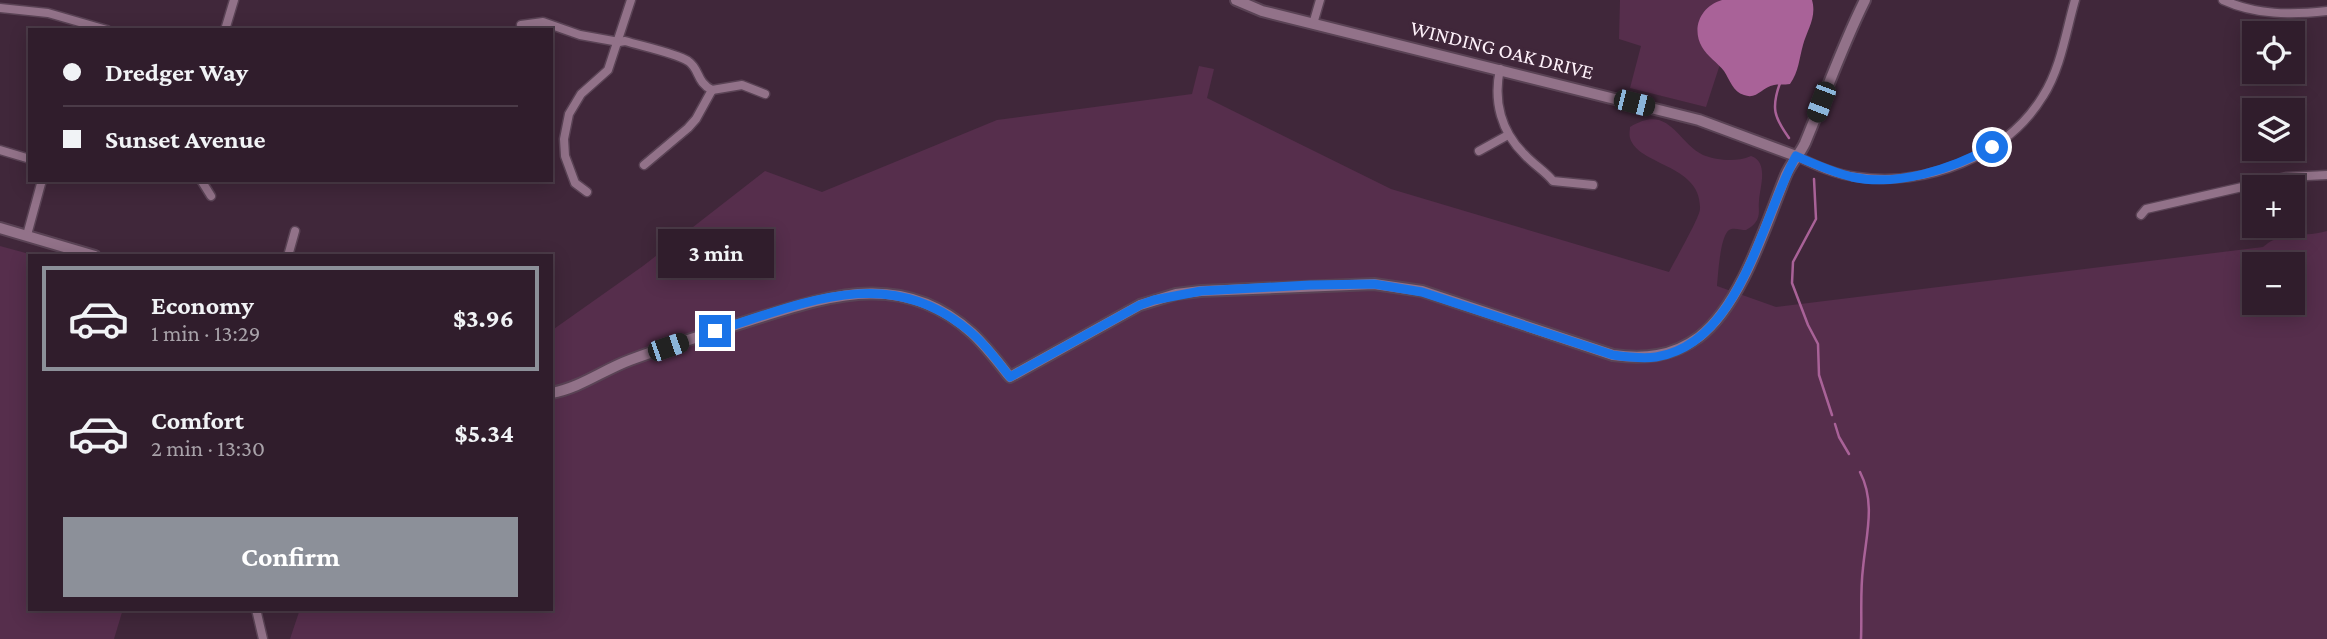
<!DOCTYPE html>
<meta charset="utf-8">
<style>
:root{--surface:#301d2c;--page:#3c2a38;--text:#f1f3f6;--muted:#a8a2a9;--line:#4b3b48;--accent:#8c9099}
body{margin:0;font-family:"Crimson Pro",serif;background:var(--page);color:var(--text);height:100vh;display:flex;flex-direction:column;font-size:26px;white-space:nowrap}
*{box-sizing:border-box;margin:0}
p{font-size:23px;color:var(--muted)}
.icon{flex:none;width:38px;height:38px;fill:none;stroke:currentColor;stroke-width:2;stroke-linecap:round;stroke-linejoin:round}
.map{position:relative;flex:1;overflow:hidden}
.side{position:absolute;left:28px;top:254px;width:525px;height:357px;display:flex;flex-direction:column;background:var(--surface);border-radius:0px;box-shadow:0 4px 18px #0003,0 0 0 2px var(--line)}
.side>*{flex:none}
.top-card{position:absolute;left:28px;top:28px;width:525px;height:154px;border-radius:0px;box-shadow:0 4px 18px #0003,0 0 0 2px var(--line);display:grid;align-content:center;height:154px;padding:0 35px;background:var(--surface)}
.buttons{position:absolute;left:2242px;top:21px;display:grid;gap:14px}
.buttons a{display:grid;place-items:center;width:63px;height:63px;border-radius:0px;background:var(--surface);box-shadow:0 4px 18px #0003,0 0 0 2px var(--line);font-size:35px}
.end{position:absolute;width:32px;height:32px;margin:-16px;border:9px solid #1a73e8;background:#fff;box-shadow:0 0 0 4px #fff}
.from{border-radius:50%}
.bubble{position:absolute;height:49px;border-radius:0px;background:var(--surface);box-shadow:0 4px 18px #0003,0 0 0 2px var(--line);font-size:23px;font-weight:700;line-height:49px;text-align:center}
.car{position:absolute;width:21px;height:42px;margin:-21px -10px;border-radius:9px;box-shadow:0 0 5px 2px #0007;background:linear-gradient(#222 24%,#8ab4d8 0 40%,#222 0 76%,#8ab4d8 0 86%,#222 0)}
.top-card b{display:flex;align-items:center;gap:24px;height:66px;font-size:26px}
.top-card b+b{border-top:2px solid var(--line)}
.top-card i{width:18px;height:18px;background:var(--text)}
ul{padding:12px 0 0;list-style:none}
li{display:flex;align-items:center;gap:21px;height:105px;margin:0 14px 10px;padding:0 21px;border:4px solid transparent;border-radius:0px}
li div{flex:1}
li b{display:block;font-size:26px}
li em{font-style:normal;font-weight:700}
li.active{border-color:var(--accent)}
li>.icon{width:63px;height:63px;stroke-width:1.5}
.button{display:flex;gap:14px;margin-top:auto;padding:14px 35px}
.button a{flex:1;height:80px;border-radius:0px;background:var(--accent);color:#fff;font-size:28px;font-weight:700;line-height:80px;text-align:center}
.map>svg:first-child{display:block}
</style>
<div class="map">
<svg width="2327" height="639" viewBox="0 0 2327 639">
<rect width="100%" height="100%" fill="#40273a"/>
<g fill="#562e4c" fill-rule="evenodd">
<path d="M1620,0H1741L1706,107L1630,88L1641,46L1619,39Z"/>
<path d="M1199,66L1214,69L1207,98L1391,189L1669,272C1674,262 1700,217 1700,209C1702,164 1638,166 1630,138C1629,134 1630,130 1630,127C1669,103 1676,141 1703,155C1710,158 1722,160 1730,160C1737,160 1744,159 1751,156C1769,162 1760,187 1759,201C1758,209 1761,216 1755,223C1753,226 1749,228 1746,230C1741,230 1733,227 1729,230C1720,236 1718,276 1717,286L1776,307L2263,247C2281,230 2305,238 2327,231V639H290L300,609H551V331L643,266L765,171L822,192L997,120L1192,94ZM2254,264H2292V303H2254Z"/>
<path d="M0,246L33,255L30,256V609H123L114,639H0Z"/>
</g>
<path fill="#a96298" d="M1722,0H1812C1817,17 1807,30 1803,45C1799,59 1799,71 1790,84C1784,85 1779,84 1774,85C1762,87 1757,100 1744,95C1733,92 1730,80 1724,71C1718,63 1707,56 1702,47C1691,28 1701,6 1722,0Z"/>
<g fill="none" stroke-linecap="round" stroke-linejoin="round">
<g stroke="#a96298" stroke-width="2.5">
<path d="M1780,83C1771,108 1774,117 1789,138"/>
<path d="M1814,179L1816,219L1793,262L1792,283L1808,325L1818,344L1819,375L1832,415"/>
<path d="M1835,424L1839,437L1849,454"/>
<path d="M1860,472C1876,503 1866,535 1863,568C1860,592 1862,615 1861,639"/>
</g>
<defs>
<g id="minor">
<path d="M2223,0C2256,15 2291,15 2327,11"/>
<path d="M0,8L48,13L107,30"/>
<path d="M1313,24L1320,0"/>
<path d="M521,25L543,22L580,35L619,42L625,41C641,46 675,53 688,61C700,69 696,82 712,90"/>
<path d="M225,30L234,0"/>
<path d="M1500,69C1493,101 1501,132 1525,155C1534,165 1545,171 1553,181L1593,185"/>
<path d="M712,90L742,85L765,94"/>
<path d="M0,150L30,159"/>
<path d="M1479,151L1508,135"/>
<path d="M1796,156C1815,165 1836,175 1857,177C1925,187 2006,157 2043,96C2061,68 2066,31 2075,0"/>
<path d="M644,165L688,128L696,119L712,90"/>
<path d="M201,180L211,196"/>
<path d="M587,192L575,183L565,156L564,139L569,114L581,94L608,70L631,0"/>
<path d="M2141,215L2146,209L2286,177L2327,175"/>
<path d="M27,235L42,180"/>
<path d="M288,256L295,231"/>
<path d="M256,609L263,639"/>
</g>
<g id="tertiary">
<path d="M1236,0L1262,11L1699,120L1796,156"/>
<path d="M0,228L95,256"/>
<path d="M551,393C580,388 603,370 630,360C673,344 717,331 761,317C837,293 906,273 972,333C986,346 998,362 1010,377L1140,305L1176,294L1201,291L1374,284L1422,291L1613,355C1644,359 1672,357 1699,337C1742,304 1766,224 1786,175C1791,163 1800,154 1805,143C1825,95 1842,46 1865,0"/>
</g>
</defs>
<use href="#minor" stroke="#5a4355" stroke-width="11"/>
<use href="#tertiary" stroke="#5a4355" stroke-width="14"/>
<use href="#minor" stroke="#927289" stroke-width="8"/>
<use href="#tertiary" stroke="#927289" stroke-width="10"/>
</g>
<g fill="none" stroke-linecap="round" stroke-linejoin="round">
<path stroke="#1a73e8" stroke-width="9" d="M715,331C799,305 884,264 963,326C982,340 996,359 1010,377L1140,305L1154,300L1201,291L1310,285L1374,284L1422,292L1613,355C1627,357 1642,359 1656,357C1741,343 1761,219 1796,156C1814,164 1832,172 1852,177C1897,187 1952,169 1992,147"/>
</g>
<g text-anchor="middle" dominant-baseline="central" stroke-width="7" stroke-linejoin="round" paint-order="stroke">
<g font-size="21" fill="#fdf0f9" stroke="#40273a">
<text transform="translate(1502 50) rotate(14)">WINDING OAK DRIVE</text>
</g>
</g>
</svg>
<div class="buttons">
<a><svg class="icon" aria-label="locate" viewBox="0 0 24 24"><circle cx="12" cy="12" r="6"/><path d="M12 2v4M12 18v4M2 12h4M18 12h4"/></svg></a>
<a><svg class="icon" aria-label="layers" viewBox="0 0 24 24"><path d="M12 4l9 5-9 5-9-5zM3 14l9 5 9-5"/></svg></a>
<a>+</a>
<a>−</a>
</div>
<i class="end from" style="left:1992px;top:147px"></i>
<i class="end" style="left:715px;top:331px"></i>
<div class="bubble" style="left:658px;top:229px;width:116px">3 min</div>
<i class="car" style="left:1821px;top:102px;rotate:201deg"></i>
<i class="car" style="left:1634px;top:103px;rotate:104deg"></i>
<i class="car" style="left:668px;top:347px;rotate:71deg"></i>
<div class="top-card">
<b><i class="from"></i>Dredger Way</b>
<b><i></i>Sunset Avenue</b>
</div>
<section class="side">
<ul>
<li class="active"><svg class="icon" aria-label="car" viewBox="0 0 24 24"><path d="M5 17H2v-5l4-1 3-4h7l3 4 3 1v5h-3M9 17h6M6 11h13"/><circle cx="7" cy="17" r="2"/><circle cx="17" cy="17" r="2"/></svg><div><b>Economy</b><p>1 min · 13:29</p></div><em>$3.96</em></li>
<li><svg class="icon" aria-label="car" viewBox="0 0 24 24"><path d="M5 17H2v-5l4-1 3-4h7l3 4 3 1v5h-3M9 17h6M6 11h13"/><circle cx="7" cy="17" r="2"/><circle cx="17" cy="17" r="2"/></svg><div><b>Comfort</b><p>2 min · 13:30</p></div><em>$5.34</em></li>
</ul>
<div class="button"><a>Confirm</a></div>
</section>
</div>
